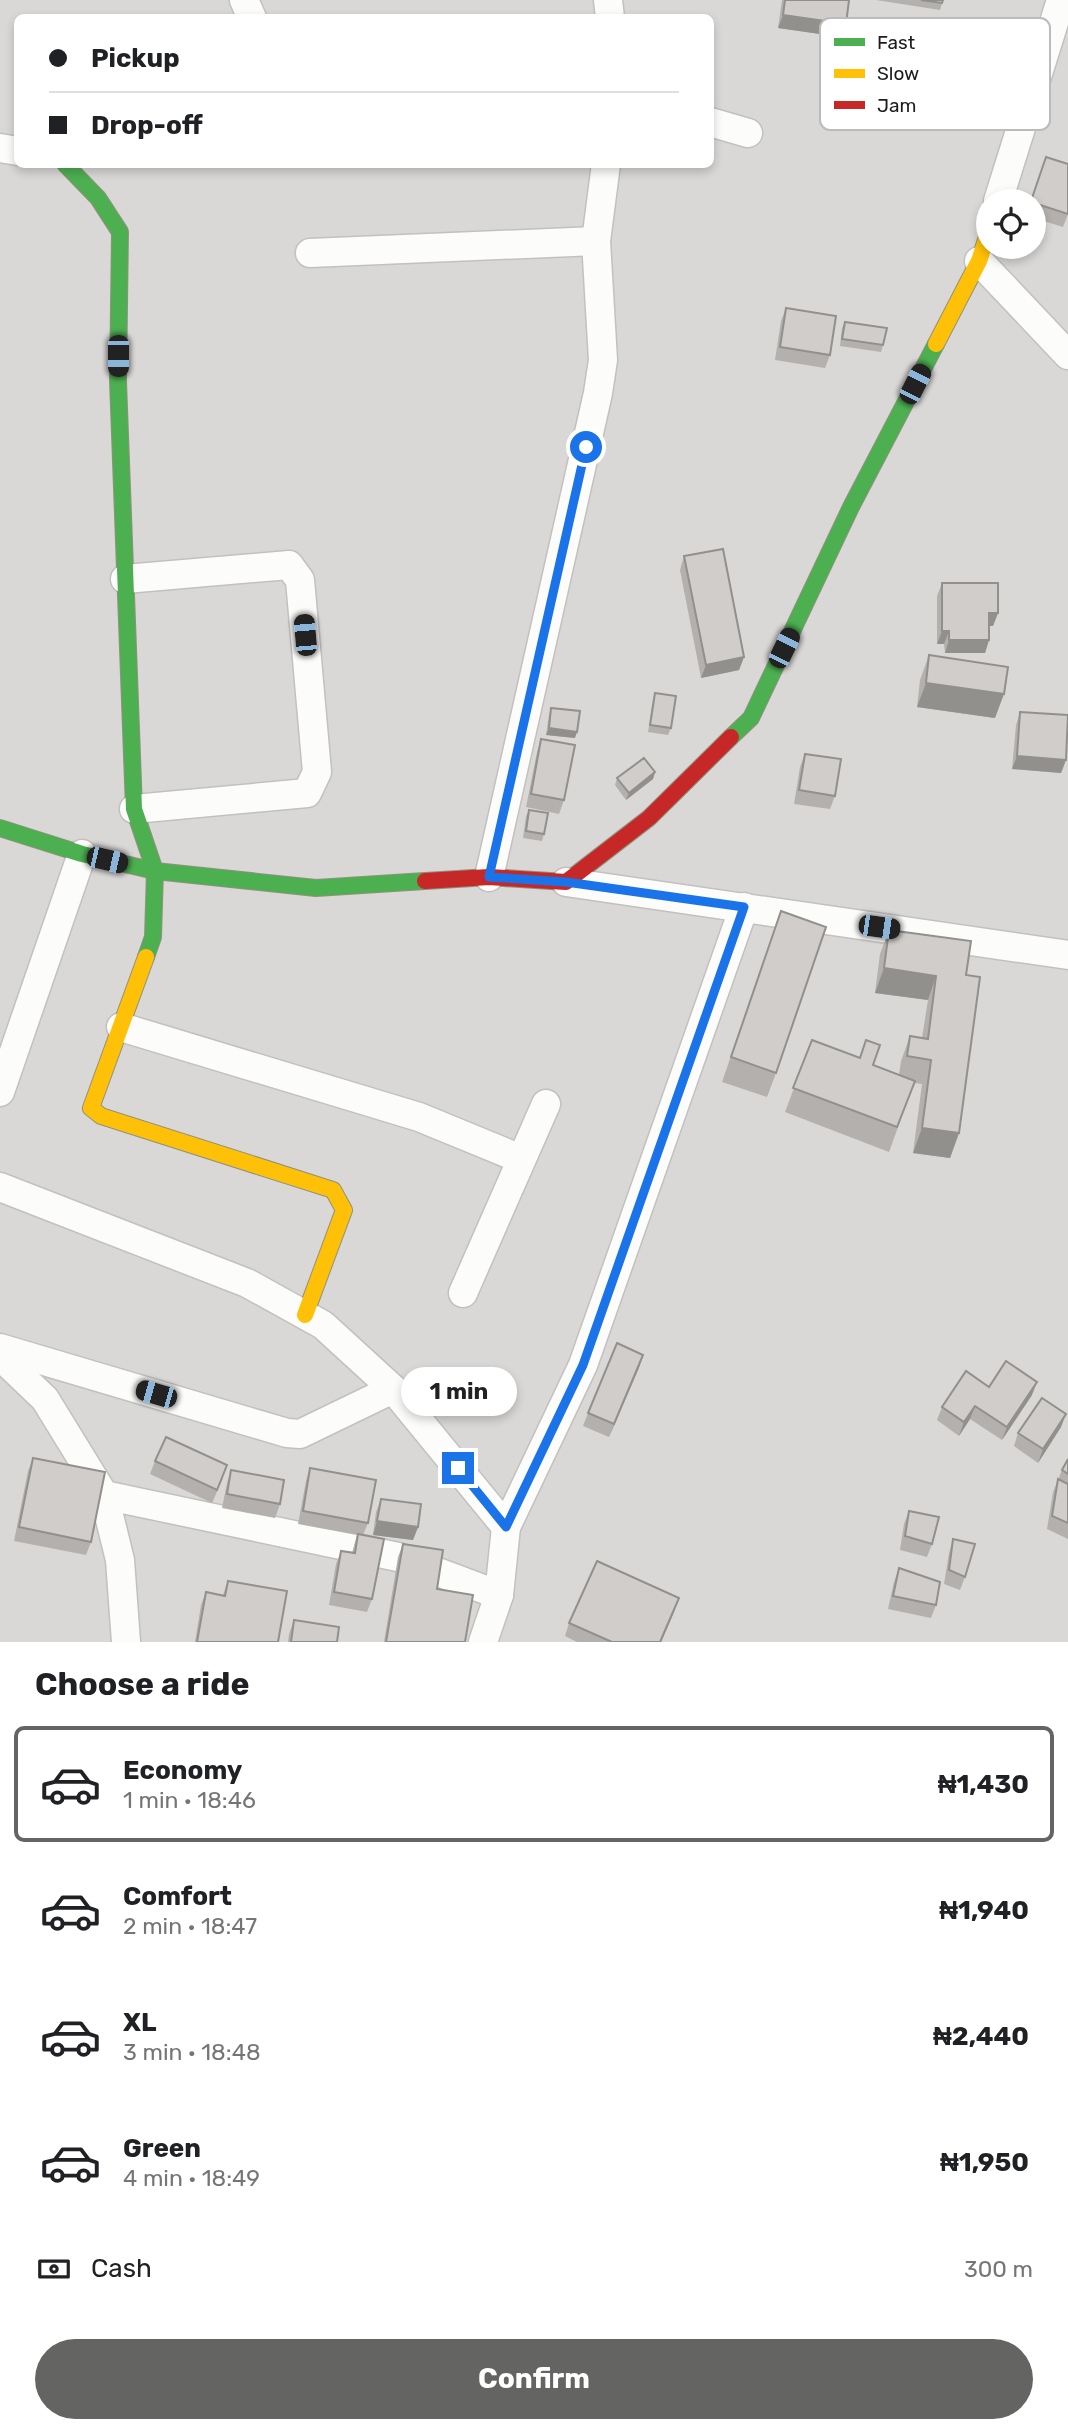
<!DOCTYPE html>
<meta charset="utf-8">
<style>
:root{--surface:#fff;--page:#f6f6f6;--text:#202124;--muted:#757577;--line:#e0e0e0;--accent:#646462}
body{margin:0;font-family:Rubik,sans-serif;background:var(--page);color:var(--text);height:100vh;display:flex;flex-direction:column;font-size:26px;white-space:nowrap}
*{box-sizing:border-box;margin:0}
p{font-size:23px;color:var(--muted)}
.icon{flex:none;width:38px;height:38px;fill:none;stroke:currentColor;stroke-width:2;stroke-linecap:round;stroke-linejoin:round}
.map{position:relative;height:1642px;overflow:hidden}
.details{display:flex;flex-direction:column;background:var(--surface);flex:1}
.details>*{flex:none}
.banner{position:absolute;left:14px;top:14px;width:700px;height:154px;border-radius:10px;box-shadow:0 4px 10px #0003;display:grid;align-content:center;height:154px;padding:0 35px;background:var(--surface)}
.tools{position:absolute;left:976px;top:189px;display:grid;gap:14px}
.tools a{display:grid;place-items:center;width:70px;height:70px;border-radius:50%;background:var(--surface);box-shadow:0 4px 10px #0003;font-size:35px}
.end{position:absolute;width:32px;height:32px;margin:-16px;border:9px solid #1a73e8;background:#fff;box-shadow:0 0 0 4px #fff}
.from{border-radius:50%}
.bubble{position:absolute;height:49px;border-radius:24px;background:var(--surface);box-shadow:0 4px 10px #0003;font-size:23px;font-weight:700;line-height:49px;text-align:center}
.car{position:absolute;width:21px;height:42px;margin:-21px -10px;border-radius:9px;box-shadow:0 0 5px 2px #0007;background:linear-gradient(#222 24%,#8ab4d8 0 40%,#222 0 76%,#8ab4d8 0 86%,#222 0)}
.banner b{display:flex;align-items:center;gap:24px;height:66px;font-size:26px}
.banner b+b{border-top:2px solid var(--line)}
.banner i{width:18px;height:18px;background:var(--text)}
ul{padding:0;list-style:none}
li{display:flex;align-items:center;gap:21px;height:116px;margin:0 14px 10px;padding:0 21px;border:4px solid transparent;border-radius:10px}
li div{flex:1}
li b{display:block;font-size:26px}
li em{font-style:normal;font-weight:700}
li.active{border-color:var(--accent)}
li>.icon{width:63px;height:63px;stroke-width:1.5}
h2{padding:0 35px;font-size:32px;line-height:84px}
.pay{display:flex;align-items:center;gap:18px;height:77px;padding:0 35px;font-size:26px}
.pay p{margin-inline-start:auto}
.primary-button{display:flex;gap:14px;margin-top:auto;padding:14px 35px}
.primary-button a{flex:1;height:80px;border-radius:42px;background:var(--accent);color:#fff;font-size:28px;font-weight:700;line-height:80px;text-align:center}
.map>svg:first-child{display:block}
</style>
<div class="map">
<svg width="1068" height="1642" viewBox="0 0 1068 1642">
<rect width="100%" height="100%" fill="#ebe9e5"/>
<path fill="#dad8d6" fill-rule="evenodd" d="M0,0H1068V1642H0ZM18,18H710V164H18ZM989,201H1034V247H989Z"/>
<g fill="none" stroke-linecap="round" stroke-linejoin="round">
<defs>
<g id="street">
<path d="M244,0L252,18"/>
<path d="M608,0L610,18"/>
<path d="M710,122L748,133"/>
<path d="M0,148L18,151"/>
<path d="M998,201L1061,0"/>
<path d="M310,253L596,241"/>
<path d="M979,261L1068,355"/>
<path d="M125,579L289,565L300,580L317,772L307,793L134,809"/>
<path d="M489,877L598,393L603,360L596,241L606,164"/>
<path d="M566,882L1068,955"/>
<path d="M121,1027L419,1117L521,1159"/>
<path d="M0,1092L82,854"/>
<path d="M0,1187L247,1283L323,1325L393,1389L506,1527"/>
<path d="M463,1293L546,1104"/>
<path d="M0,1348L287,1433L300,1434L393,1389"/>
<path d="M0,1356L45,1399L104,1495L120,1560L126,1642"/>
<path d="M104,1495L398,1557L499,1595"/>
<path d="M483,1642L499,1595L506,1527L583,1365L744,907"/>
</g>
<g id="fast">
<path d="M65,164L98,198L120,232L118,381L134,809L155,871L153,937L146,957"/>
<path d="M731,737L751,718L851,507L936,344"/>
<path d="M0,828L82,854L155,871L316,888L425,881"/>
</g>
<g id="slow">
<path d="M936,344L979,261L989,231"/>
<path d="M146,957L91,1108L101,1116L333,1190L344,1210L305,1315"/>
</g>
<path id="jam" d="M425,881L489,877L566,882L649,818L731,737"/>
</defs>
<use href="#street" stroke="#c2c1bf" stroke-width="31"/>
<use href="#fast" stroke="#90927f" stroke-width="18"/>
<use href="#slow" stroke="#90927f" stroke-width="18"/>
<use href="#jam" stroke="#90927f" stroke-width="18"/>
<use href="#street" stroke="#fcfcfb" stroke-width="28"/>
<use href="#fast" stroke="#4caf50" stroke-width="16"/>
<use href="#slow" stroke="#ffc107" stroke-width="16"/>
<use href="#jam" stroke="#c62828" stroke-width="16"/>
</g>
<g fill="#b3b0ae">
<path d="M782,0H849L841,37L778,28Z"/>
<path d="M876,0H943L940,10Z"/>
<path d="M1034,201L1068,214L1063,227L1034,218Z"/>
<path d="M786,308L830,355L825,368L775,360L781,321Z"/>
<path d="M845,322L883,345L881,352L840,346L842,328Z"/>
<path d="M684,556L744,657L739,670L701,678L680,570Z"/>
<path d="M942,583L998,613L993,626H989V640L985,653H945L944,644H937V596Z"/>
<path d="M929,655L995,718L917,707L920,680Z"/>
<path d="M655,693L671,728L668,735L648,732L653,700Z"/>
<path d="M551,708L575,738L546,735L549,715Z"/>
<path d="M1020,712L1066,760L1061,773L1012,769L1016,725Z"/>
<path d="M541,739L564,800L559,814L526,807L537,752Z"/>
<path d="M805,754L835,796L830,809L794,804L800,767Z"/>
<path d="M655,772L653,779L626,800L615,785L617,778Z"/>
<path d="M529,810L544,834L542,841L523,838L526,816Z"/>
<path d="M889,930L966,975L959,1133L950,1158L913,1153L922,1084L914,1083L889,1152L785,1112L812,1040L899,1075L901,1061L910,1036L922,1038L928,1000L875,993L880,954Z"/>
<path d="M772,936L776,1073L767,1097L722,1082Z"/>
<path d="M643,1355L609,1437L583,1426L588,1413Z"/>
<path d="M989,1387L1032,1395L1002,1440L970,1419L959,1436L937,1420L942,1407Z"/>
<path d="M1061,1427L1038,1463L1014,1446L1018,1433Z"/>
<path d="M33,1458L91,1542L86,1555L14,1541L28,1471Z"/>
<path d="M1068,1459V1539L1047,1529L1053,1492L1062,1470Z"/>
<path d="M155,1461L223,1478L212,1503L150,1474Z"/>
<path d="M310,1468L368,1523L363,1535L372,1599L367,1612L329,1605L336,1564L341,1551L352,1553L357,1535L298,1524L306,1481Z"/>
<path d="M231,1470L280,1504L275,1518L222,1508L227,1483Z"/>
<path d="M381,1499L418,1527L413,1540L373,1535L376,1512Z"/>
<path d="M909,1511L932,1544L927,1557L900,1550L904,1524Z"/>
<path d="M953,1539L965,1577L960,1590L944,1584L949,1553Z"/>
<path d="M403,1544L437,1589L465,1642H384L398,1557Z"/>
<path d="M899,1568L936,1605L931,1618L888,1609L894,1582Z"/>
<path d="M228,1581L278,1642H195L201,1605L206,1592L223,1595Z"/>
<path d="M674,1612L661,1642H577L565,1636L569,1623Z"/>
<path d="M294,1620L337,1642H288L289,1634Z"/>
</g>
<g fill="#92908d">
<path d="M783,15L846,24L841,37L778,28Z"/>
<path d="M989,613H998L993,626H985Z"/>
<path d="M942,631H949L944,644H937Z"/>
<path d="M949,640H989L985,653H945Z"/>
<path d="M744,657L739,670L701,678L706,665Z"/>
<path d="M926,683L1004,694L995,718L917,707Z"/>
<path d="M549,728L577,732L575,738L546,735Z"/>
<path d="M1017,756L1066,760L1061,773L1012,769Z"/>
<path d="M655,772L653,779L626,800L629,793Z"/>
<path d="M884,968L936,976L928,1000L875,993Z"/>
<path d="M922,1128L959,1133L950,1158L913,1153Z"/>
<path d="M643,1355L639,1368L609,1437L614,1424Z"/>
<path d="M1037,1382L1032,1395L1002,1440L1007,1427Z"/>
<path d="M975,1406L970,1419L959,1436L964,1422Z"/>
<path d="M1066,1414L1061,1427L1038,1463L1043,1449Z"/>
<path d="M377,1521L418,1527L413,1540L373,1535Z"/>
<path d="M679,1598L674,1612L661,1642H660Z"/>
</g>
<g fill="#d0cdca" stroke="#92908d" stroke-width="2">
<path d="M785,0H849L846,24L783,15Z"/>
<path d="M921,0H943L942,3Z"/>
<path d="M1046,157L1068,164V214L1034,203V201H1031Z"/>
<path d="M786,308L836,316L830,355L780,347Z"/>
<path d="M845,322L887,328L883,345L842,339Z"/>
<path d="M723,549L744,657L706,665L684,556Z"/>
<path d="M942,583H998V613H989V640H949V631H942Z"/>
<path d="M929,655L1008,667L1004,694L926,683Z"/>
<path d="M655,693L676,696L671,728L650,725Z"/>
<path d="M551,708L580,711L577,732L549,728Z"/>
<path d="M1020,712L1068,715L1066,760L1017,756Z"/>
<path d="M541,739L575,745L564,800L531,794Z"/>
<path d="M805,754L841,759L835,796L799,790Z"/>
<path d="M644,758L655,772L629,793L617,778Z"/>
<path d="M529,810L548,813L544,834L526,831Z"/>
<path d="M781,911L826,927L776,1073L731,1057Z"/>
<path d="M889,930L971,941L966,975L980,977L959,1133L922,1128L931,1060L907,1056L910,1036L928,1039L936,976L884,968Z"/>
<path d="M812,1040L860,1058L866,1040L880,1045L873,1065L915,1081L897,1127L793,1088Z"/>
<path d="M617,1343L643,1355L614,1424L588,1413Z"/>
<path d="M1006,1361L1037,1382L1007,1427L975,1406L964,1422L942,1407L966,1371L989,1387Z"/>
<path d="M1042,1398L1066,1414L1043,1449L1018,1433Z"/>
<path d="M166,1437L227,1465L217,1490L155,1461Z"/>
<path d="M33,1458L105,1472L91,1542L19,1527Z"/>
<path d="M1068,1459V1474L1062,1470Z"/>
<path d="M310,1468L376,1480L368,1523L303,1511Z"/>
<path d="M231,1470L284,1480L280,1504L227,1494Z"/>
<path d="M1058,1479L1068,1484V1523L1052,1516Z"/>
<path d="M381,1499L421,1504L418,1527L377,1521Z"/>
<path d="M909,1511L939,1517L932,1544L905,1536Z"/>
<path d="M358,1534L384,1539L372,1599L334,1592L341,1551L355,1553Z"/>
<path d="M953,1539L975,1544L965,1577L949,1570Z"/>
<path d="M403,1544L443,1550L437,1589L473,1595L465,1642H386Z"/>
<path d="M597,1561L679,1598L660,1642H612L569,1623Z"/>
<path d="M899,1568L940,1582L936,1605L893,1596Z"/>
<path d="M228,1581L287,1591L278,1642H197L206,1592L225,1596Z"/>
<path d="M294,1620L339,1627L337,1642H291Z"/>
</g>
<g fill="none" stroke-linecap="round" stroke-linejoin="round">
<path stroke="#1a73e8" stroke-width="9" d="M458,1468L506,1527L583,1365L744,907L566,882L489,877L586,447"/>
</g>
<rect x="820" y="18" width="230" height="112" rx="10" fill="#fff" stroke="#bbb" stroke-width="2"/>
<rect x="834" y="38" width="31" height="8" fill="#4caf50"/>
<rect x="834" y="69" width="31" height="9" fill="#ffc107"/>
<rect x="834" y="101" width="31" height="8" fill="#c62828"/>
<g font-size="19" fill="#1c1c1c">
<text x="877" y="49">Fast</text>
<text x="877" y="80">Slow</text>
<text x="877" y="112">Jam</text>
</g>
</svg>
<div class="tools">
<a><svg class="icon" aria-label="locate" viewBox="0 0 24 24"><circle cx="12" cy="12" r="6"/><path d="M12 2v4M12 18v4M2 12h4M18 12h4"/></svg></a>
</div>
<i class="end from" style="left:586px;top:447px"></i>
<i class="end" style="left:458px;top:1468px"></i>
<div class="bubble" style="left:401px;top:1367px;width:116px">1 min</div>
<i class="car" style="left:118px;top:356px;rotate:180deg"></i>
<i class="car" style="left:915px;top:384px;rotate:27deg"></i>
<i class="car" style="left:305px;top:635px;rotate:355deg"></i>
<i class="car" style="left:784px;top:648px;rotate:26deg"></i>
<i class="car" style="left:107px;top:860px;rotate:103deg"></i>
<i class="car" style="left:879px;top:927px;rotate:98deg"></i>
<i class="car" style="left:156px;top:1394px;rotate:286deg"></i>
<div class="banner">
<b><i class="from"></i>Pickup</b>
<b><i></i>Drop-off</b>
</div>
</div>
<section class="details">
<h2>Choose a ride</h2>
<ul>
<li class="active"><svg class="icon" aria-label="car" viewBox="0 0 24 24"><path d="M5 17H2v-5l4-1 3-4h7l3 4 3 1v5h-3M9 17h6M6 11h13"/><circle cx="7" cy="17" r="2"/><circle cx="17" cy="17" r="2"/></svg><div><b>Economy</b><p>1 min · 18:46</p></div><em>₦1,430</em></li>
<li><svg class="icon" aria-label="car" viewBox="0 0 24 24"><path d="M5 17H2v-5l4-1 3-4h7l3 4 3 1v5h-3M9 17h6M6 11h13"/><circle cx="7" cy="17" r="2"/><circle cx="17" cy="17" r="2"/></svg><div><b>Comfort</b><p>2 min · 18:47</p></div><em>₦1,940</em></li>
<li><svg class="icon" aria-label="car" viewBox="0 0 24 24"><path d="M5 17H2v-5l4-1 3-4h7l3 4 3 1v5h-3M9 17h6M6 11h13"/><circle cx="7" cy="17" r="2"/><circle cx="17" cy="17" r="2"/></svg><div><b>XL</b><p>3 min · 18:48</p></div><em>₦2,440</em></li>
<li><svg class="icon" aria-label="car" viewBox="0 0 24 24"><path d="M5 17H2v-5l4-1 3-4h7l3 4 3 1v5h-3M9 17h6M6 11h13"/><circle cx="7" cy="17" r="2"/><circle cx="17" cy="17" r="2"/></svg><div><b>Green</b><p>4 min · 18:49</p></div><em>₦1,950</em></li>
</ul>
<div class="pay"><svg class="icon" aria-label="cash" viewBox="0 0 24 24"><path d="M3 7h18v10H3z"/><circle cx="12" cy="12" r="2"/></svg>Cash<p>300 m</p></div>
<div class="primary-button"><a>Confirm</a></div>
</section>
